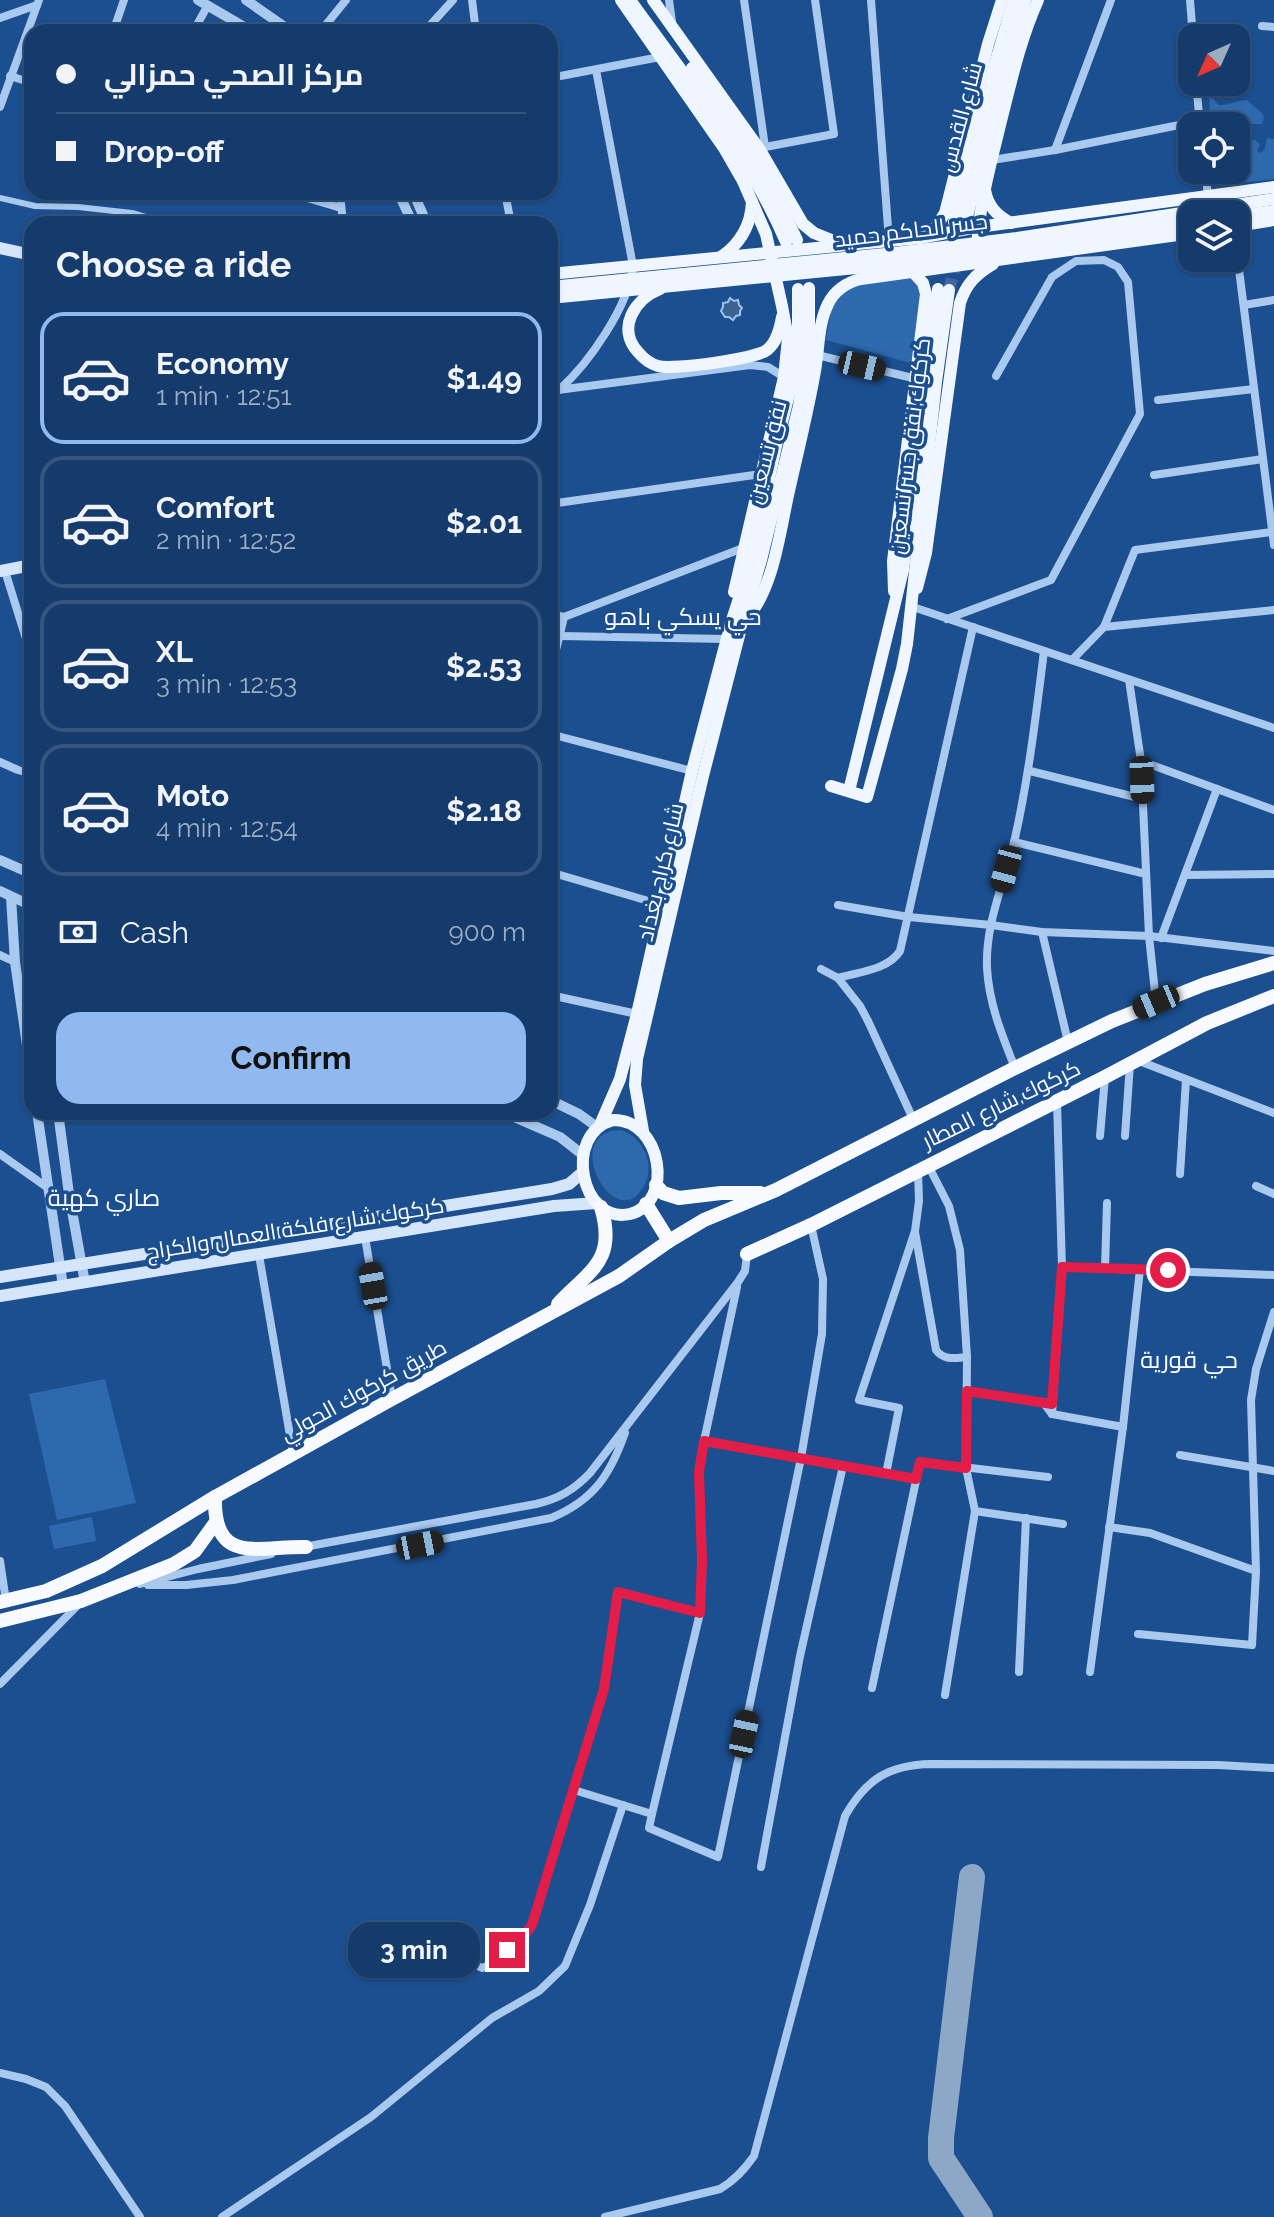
<!DOCTYPE html>
<meta charset="utf-8">
<style>
:root{--surface:#143b6b;--page:#1d4271;--text:#f1f3f6;--muted:#9dadc1;--line:#33557e;--accent:#90b9f0}
body{margin:0;font-family:Raleway,Cairo,sans-serif;background:var(--page);color:var(--text);height:100vh;display:flex;flex-direction:column;font-size:30px;white-space:nowrap}
*{box-sizing:border-box;margin:0}
p{font-size:26px;color:var(--muted)}
.icon{flex:none;width:44px;height:44px;fill:none;stroke:currentColor;stroke-width:2;stroke-linecap:round;stroke-linejoin:round}
.map{position:relative;flex:1;overflow:hidden}
.sheet{position:absolute;left:24px;top:216px;width:534px;height:904px;display:flex;flex-direction:column;background:var(--surface);border-radius:24px;box-shadow:0 2px 6px #0004,0 0 0 2px var(--line)}
.sheet>*{flex:none}
.top-card{position:absolute;left:24px;top:24px;width:534px;height:176px;border-radius:24px;box-shadow:0 2px 6px #0004,0 0 0 2px var(--line);display:grid;align-content:center;height:176px;padding:0 32px;background:var(--surface)}
.needle{width:52px;rotate:225deg}
.fabs{position:absolute;left:1178px;top:24px;display:grid;gap:16px}
.fabs a{display:grid;place-items:center;width:72px;height:72px;border-radius:16px;background:var(--surface);box-shadow:0 2px 6px #0004,0 0 0 2px var(--line);font-size:40px}
.end{position:absolute;width:36px;height:36px;margin:-18px;border:10px solid #e11d48;background:#fff;box-shadow:0 0 0 4px #fff}
.from{border-radius:50%}
.bubble{position:absolute;height:56px;border-radius:24px;background:var(--surface);box-shadow:0 2px 6px #0004,0 0 0 2px var(--line);font-size:26px;font-weight:700;line-height:56px;text-align:center}
.car{position:absolute;width:24px;height:48px;margin:-24px -12px;border-radius:10px;box-shadow:0 0 6px 2px #0007;background:linear-gradient(#222 24%,#8ab4d8 0 40%,#222 0 76%,#8ab4d8 0 86%,#222 0)}
.top-card b{display:flex;align-items:center;gap:28px;height:76px;font-size:30px}
.top-card b+b{border-top:2px solid var(--line)}
.top-card i{width:20px;height:20px;background:var(--text)}
ul{padding:0;list-style:none}
li{display:flex;align-items:center;gap:24px;height:132px;margin:0 16px 12px;padding:0 16px;border:4px solid var(--line);border-radius:24px}
li div{flex:1}
li b{display:block;font-size:30px}
li em{font-style:normal;font-weight:700}
li.on{border-color:var(--accent)}
li>.icon{width:72px;height:72px;stroke-width:1.5}
h2{padding:0 32px;font-size:36px;line-height:96px}
.pay{display:flex;align-items:center;gap:20px;height:88px;padding:0 32px;font-size:30px}
.pay p{margin-inline-start:auto}
.button{display:flex;gap:16px;margin-top:auto;padding:16px 32px}
.button a{flex:1;height:92px;border-radius:24px;background:var(--accent);color:#111;font-size:32px;font-weight:700;line-height:92px;text-align:center}
.map>svg:first-child{display:block}
</style>
<div class="map">
<svg width="1274" height="2217" viewBox="0 0 1274 2217">
<rect width="100%" height="100%" fill="#1b4f8f"/>
<g fill="#2e69ad">
<path d="M1209,95L1214,99L1218,105C1228,106 1237,100 1247,100L1263,114L1264,119L1262,124H1245L1247,132L1251,133L1246,139L1248,141L1255,140L1260,145L1257,151L1261,153L1265,149L1267,138L1274,139V179L1238,183L1232,181L1227,170H1236V126H1213L1210,116Z"/>
<path d="M912,271L923,283L914,364L826,340L833,296L861,279Z"/>
<path d="M621,1130C643,1137 656,1165 644,1186C615,1238 558,1131 621,1130Z"/>
<path d="M105,1379L136,1503L57,1520L29,1394Z"/>
<path d="M92,1517L96,1541L54,1549L49,1526Z"/>
</g>
<path fill="#3c6290" stroke="#9cc4f0" stroke-width="2" d="M730,298L734,301L738,300L739,305L742,308L740,311V315L736,316L733,320L729,317H725L721,311L723,307V303L728,302Z"/>
<g fill="none" stroke-linecap="round" stroke-linejoin="round">
<path stroke="#8da7c7" stroke-width="26" d="M972,1877L941,2138V2158L980,2217"/>
<path stroke="#3d69a0" stroke-width="12" stroke-dasharray="12 6" stroke-linecap="butt" d="M949,290L957,258"/>
<path stroke="#a9c9ee" stroke-width="6" d="M0,198L35,206L78,207L132,213L169,224"/>
<g stroke="#a9c9ee" stroke-width="8">
<path d="M472,0L476,32"/>
<path d="M669,0L672,22"/>
<path d="M744,0L765,147"/>
<path d="M871,0L889,241"/>
<path d="M1190,0L1193,38"/>
<path d="M0,18L37,5"/>
<path d="M1262,26L1274,27"/>
<path d="M113,32L124,0"/>
<path d="M193,32L208,5"/>
<path d="M320,32L346,0"/>
<path d="M424,32L453,0"/>
<path d="M10,76L32,83"/>
<path d="M550,78L660,57"/>
<path d="M1196,82L1200,125"/>
<path d="M0,107L39,0"/>
<path d="M760,150L765,147L834,134L815,0"/>
<path d="M1055,150L1111,0"/>
<path d="M992,160L1055,150L1199,121"/>
<path d="M1205,170L1208,196"/>
<path d="M287,192L341,208"/>
<path d="M340,192L343,224"/>
<path d="M505,192L511,224"/>
<path d="M1236,246L1274,545"/>
<path d="M1244,305L1274,300"/>
<path d="M817,355L917,379"/>
<path d="M559,390C589,363 629,306 633,266L596,70"/>
<path d="M550,391L750,365L768,367L784,377"/>
<path d="M1158,400L1254,389"/>
<path d="M1154,475L1263,459"/>
<path d="M550,504L761,474"/>
<path d="M5,571L32,658"/>
<path d="M910,606L1274,728"/>
<path d="M550,614L564,617"/>
<path d="M947,619L1051,580L1140,414L1128,282L1118,267L1104,260L1076,261L1052,277L996,376"/>
<path d="M1104,627L1274,610"/>
<path d="M560,636L726,639"/>
<path d="M1072,660L1104,627L1135,550L1272,532"/>
<path d="M550,675L564,617L743,548"/>
<path d="M1129,680L1141,761L1149,936L1156,1002"/>
<path d="M550,734L692,771"/>
<path d="M1141,761L1274,810"/>
<path d="M0,762L18,770L32,774"/>
<path d="M1030,771L1143,799"/>
<path d="M1014,842L1146,874"/>
<path d="M550,872L662,905"/>
<path d="M1185,875L1274,874"/>
<path d="M838,905L909,917L991,925L1042,932L1149,936L1274,951"/>
<path d="M1042,932L1068,1042"/>
<path d="M1161,938L1217,789"/>
<path d="M0,955L15,962"/>
<path d="M821,969L838,978C858,972 888,970 900,951L973,627"/>
<path d="M838,978L860,1006L868,1021L913,1119"/>
<path d="M550,995L637,1014"/>
<path d="M1139,1061L1274,1113"/>
<path d="M1015,1068C1002,1035 989,1004 987,968C985,923 1005,881 1015,838C1029,775 1036,715 1044,651"/>
<path d="M1100,1136L1105,1077"/>
<path d="M1125,1136L1130,1064"/>
<path d="M0,1154L48,1188"/>
<path d="M928,1165L949,1206L960,1250L967,1357L966,1468L975,1511L945,1695"/>
<path d="M1180,1174L1186,1080"/>
<path d="M1256,1186L1274,1194"/>
<path d="M915,1232L936,1350C944,1361 955,1358 967,1357"/>
<path d="M365,1237L392,1399"/>
<path d="M259,1255L293,1453"/>
<path d="M1062,1267L1274,1275"/>
<path d="M1105,1268L1107,1203"/>
<path d="M967,1391L1047,1403"/>
<path d="M1043,1402L1052,1414L1123,1427"/>
<path d="M1052,1414L1062,1267L1057,1102"/>
<path d="M704,1441L916,1479"/>
<path d="M1180,1455L1274,1471"/>
<path d="M886,1474L899,1408L859,1400L915,1231L919,1201L918,1171"/>
<path d="M975,1511L1063,1524"/>
<path d="M1109,1527L1150,1533L1256,1571"/>
<path d="M304,1547L536,1504C558,1499 574,1490 590,1473L738,1282L745,1271L747,1254"/>
<path d="M0,1561L6,1601"/>
<path d="M140,1584L198,1569L271,1554"/>
<path d="M148,1585H186L233,1580L551,1518C594,1500 610,1475 625,1433"/>
<path d="M1138,1634L1252,1645L1256,1571L1251,1400L1256,1369L1274,1312"/>
<path d="M1019,1672L1026,1518"/>
<path d="M1090,1672L1123,1427L1140,1269"/>
<path d="M0,1684L78,1605"/>
<path d="M872,1688L920,1462L1048,1477"/>
<path d="M574,1790L652,1814L700,1613L702,1561L699,1472L704,1441L737,1287"/>
<path d="M652,1814L649,1828L718,1857L801,1458L822,1334L823,1279L811,1225"/>
<path d="M761,1867L800,1656L843,1466"/>
<path d="M449,1926L476,1965L482,1968C501,1961 520,1941 532,1925L604,1689L618,1592L700,1613"/>
<path d="M0,2073L26,2079L46,2087L65,2106L140,2217"/>
<path d="M222,2217L371,2117L492,2018L539,1991L565,1966L590,1905L623,1805"/>
<path d="M605,2217L720,2189C735,2180 744,2170 754,2156L845,1816C866,1779 889,1765 931,1764L1218,1765L1274,1768"/>
</g>
<g stroke="#a9c9ee" stroke-width="10">
<path d="M198,0L253,32"/>
<path d="M246,0L292,32"/>
<path d="M398,192L413,224"/>
<path d="M413,192L427,224"/>
<path d="M0,860L32,874"/>
<path d="M0,891L32,906"/>
<path d="M11,897L15,962L32,1080"/>
<path d="M550,1100L579,1114L597,1127"/>
<path d="M37,1112L63,1286"/>
<path d="M58,1112L69,1194L85,1283"/>
<path d="M503,1112L560,1137L583,1155"/>
</g>
<g stroke="#d6e6fa" stroke-width="12">
<path d="M0,248L32,255"/>
<path d="M0,571L32,565"/>
<path d="M0,1277L552,1189L569,1184L583,1172"/>
<path d="M0,1296L554,1206L597,1203"/>
</g>
<g stroke="#f0f6ff" stroke-width="12">
<path d="M621,0L724,148L743,181L766,234L782,306L788,338L784,377L734,592"/>
<path d="M630,0C686,78 748,153 786,242"/>
<path d="M653,0L760,150L803,224L814,233L839,243"/>
<path d="M692,68L772,187L797,240"/>
<path d="M985,190C988,206 996,215 1011,223"/>
<path d="M1236,216L1274,211"/>
<path d="M966,221L1005,62L1025,0"/>
<path d="M954,222L995,64L1014,0"/>
<path d="M1236,226L1274,220"/>
<path d="M923,236L936,227L945,213L988,44L1002,0"/>
<path d="M977,253C978,208 990,167 1000,125C1011,82 1020,40 1038,0"/>
<path d="M721,257C741,243 751,225 752,202"/>
<path d="M550,274L920,238L978,227L1274,187"/>
<path d="M660,289C635,299 616,328 638,352C643,358 651,364 658,366C673,370 756,359 767,350C777,342 780,329 782,317"/>
<path d="M917,588L926,553L960,303C966,284 976,274 993,264"/>
<path d="M894,591L893,561L926,294L923,283L912,271"/>
<path d="M747,618C774,588 780,530 789,491C798,451 808,411 815,371C819,349 818,324 828,304C834,291 847,282 861,279L1192,233"/>
<path d="M831,786L867,797L902,669L907,644L936,382L949,290"/>
<path d="M849,791L903,570L938,289"/>
<path d="M613,1120C662,1119 675,1203 630,1214C581,1225 562,1134 613,1120Z"/>
<path d="M600,1125L620,1079L637,1014L692,771L731,623L752,558L776,446L794,374L798,338V289"/>
<path d="M643,1131L635,1085L637,1059L703,776L742,624L761,560L799,406L809,340V288"/>
</g>
<g stroke="#f8faff" stroke-width="14">
<path d="M656,1185L663,1193L679,1198L721,1193H760"/>
<path d="M646,1204L669,1241"/>
<path d="M747,1254L811,1225L1105,1077L1207,1023L1274,996"/>
<path d="M558,1304C590,1270 617,1261 601,1207"/>
<path d="M215,1497C213,1566 258,1546 306,1547"/>
<path d="M0,1602L46,1591L102,1566L215,1497L392,1399L619,1276L669,1241L704,1220L776,1190L1015,1068L1112,1021L1205,984L1274,963"/>
<path d="M0,1621L81,1601L174,1564L195,1551L216,1522"/>
</g>
<g stroke="#f0f6ff" stroke-width="12">
<path d="M550,287L895,253L1017,238L1274,199"/>
<path d="M550,298L897,264L1192,223"/>
</g>
</g>
<g fill="none" stroke-linecap="round" stroke-linejoin="round">
<path stroke="#e11d48" stroke-width="10" d="M507,1950L524,1936L532,1925L604,1689L618,1592L700,1613L702,1561L699,1472L704,1441L916,1479L920,1462L966,1468L967,1391L1052,1404L1062,1267L1168,1270"/>
</g>
<g text-anchor="middle" dominant-baseline="central" stroke-width="7" stroke-linejoin="round" paint-order="stroke">
<g font-size="22" fill="#fff" stroke="#1b4f8f">
<text transform="translate(960 117) rotate(-75)">شارع القدس</text>
<text transform="translate(911 230) rotate(-7)">جسر الحاكم حميد</text>
<text transform="translate(909 446) rotate(-83)">كركوك,نفق جسر تسعين</text>
<text transform="translate(766 452) rotate(-76)">نفق تسعين</text>
<text transform="translate(660 872) rotate(-77)">شارع كراج بغداد</text>
<text transform="translate(1001 1104) rotate(-26)">كركوك,شارع المطار</text>
<text transform="translate(295 1228) rotate(-9)">كركوك,شارع فلكة العمال والكراج</text>
<text transform="translate(363 1390) rotate(-29)">طريق كركوك الحولي</text>
</g>
<g font-size="24" fill="#fff" stroke="#1b4f8f">
<text x="683" y="616">حي يسكي باهو</text>
<text x="104" y="1197">صاري كهية</text>
<text x="1189" y="1359">حي قورية</text>
</g>
</g>
</svg>
<div class="fabs">
<a><svg class="needle" viewBox="-14 -14 28 28"><path d="M0-13l5 13h-10z" fill="#e53935"/><path d="M0 13l5-13h-10z" fill="#9dadc1"/></svg></a>
<a><svg class="icon" aria-label="locate" viewBox="0 0 24 24"><circle cx="12" cy="12" r="6"/><path d="M12 2v4M12 18v4M2 12h4M18 12h4"/></svg></a>
<a><svg class="icon" aria-label="layers" viewBox="0 0 24 24"><path d="M12 4l9 5-9 5-9-5zM3 14l9 5 9-5"/></svg></a>
</div>
<i class="end from" style="left:1168px;top:1270px"></i>
<i class="end" style="left:507px;top:1950px"></i>
<div class="bubble" style="left:348px;top:1922px;width:132px">3 min</div>
<i class="car" style="left:862px;top:366px;rotate:103deg"></i>
<i class="car" style="left:1142px;top:780px;rotate:178deg"></i>
<i class="car" style="left:1006px;top:869px;rotate:195deg"></i>
<i class="car" style="left:1156px;top:1002px;rotate:247deg"></i>
<i class="car" style="left:373px;top:1286px;rotate:350deg"></i>
<i class="car" style="left:420px;top:1545px;rotate:79deg"></i>
<i class="car" style="left:744px;top:1734px;rotate:12deg"></i>
<div class="top-card">
<b><i class="from"></i>مركز الصحي حمزالي</b>
<b><i></i>Drop-off</b>
</div>
<section class="sheet">
<h2>Choose a ride</h2>
<ul>
<li class="on"><svg class="icon" aria-label="car" viewBox="0 0 24 24"><path d="M5 17H2v-5l4-1 3-4h7l3 4 3 1v5h-3M9 17h6M6 11h13"/><circle cx="7" cy="17" r="2"/><circle cx="17" cy="17" r="2"/></svg><div><b>Economy</b><p>1 min · 12:51</p></div><em>$1.49</em></li>
<li><svg class="icon" aria-label="car" viewBox="0 0 24 24"><path d="M5 17H2v-5l4-1 3-4h7l3 4 3 1v5h-3M9 17h6M6 11h13"/><circle cx="7" cy="17" r="2"/><circle cx="17" cy="17" r="2"/></svg><div><b>Comfort</b><p>2 min · 12:52</p></div><em>$2.01</em></li>
<li><svg class="icon" aria-label="car" viewBox="0 0 24 24"><path d="M5 17H2v-5l4-1 3-4h7l3 4 3 1v5h-3M9 17h6M6 11h13"/><circle cx="7" cy="17" r="2"/><circle cx="17" cy="17" r="2"/></svg><div><b>XL</b><p>3 min · 12:53</p></div><em>$2.53</em></li>
<li><svg class="icon" aria-label="car" viewBox="0 0 24 24"><path d="M5 17H2v-5l4-1 3-4h7l3 4 3 1v5h-3M9 17h6M6 11h13"/><circle cx="7" cy="17" r="2"/><circle cx="17" cy="17" r="2"/></svg><div><b>Moto</b><p>4 min · 12:54</p></div><em>$2.18</em></li>
</ul>
<div class="pay"><svg class="icon" aria-label="cash" viewBox="0 0 24 24"><path d="M3 7h18v10H3z"/><circle cx="12" cy="12" r="2"/></svg>Cash<p>900 m</p></div>
<div class="button"><a>Confirm</a></div>
</section>
</div>
